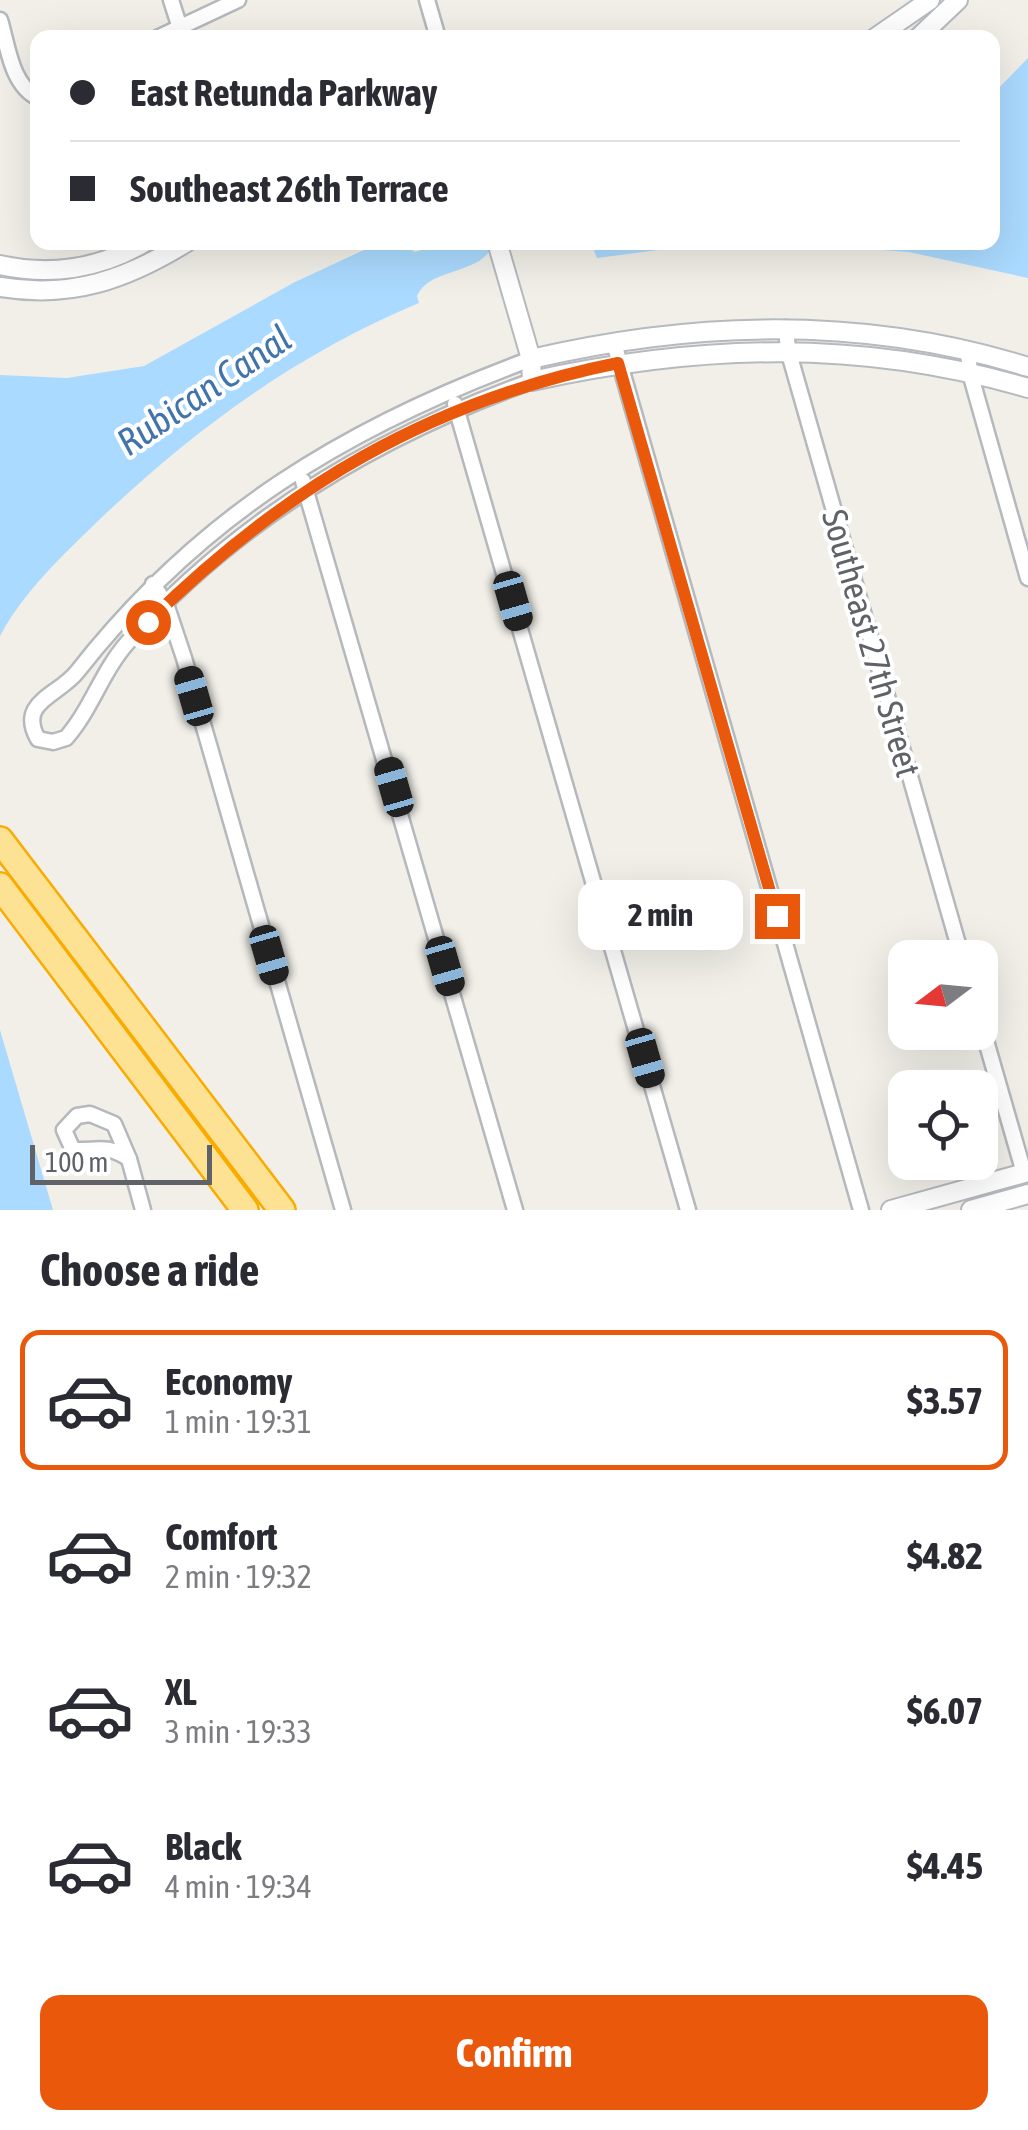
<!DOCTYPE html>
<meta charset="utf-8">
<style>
:root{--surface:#fff;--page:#f2f2f3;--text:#2b2b33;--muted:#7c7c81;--line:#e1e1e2;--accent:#ea580c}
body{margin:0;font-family:"Asap Condensed",sans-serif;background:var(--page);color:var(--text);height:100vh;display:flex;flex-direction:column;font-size:38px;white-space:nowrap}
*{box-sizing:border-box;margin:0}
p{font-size:32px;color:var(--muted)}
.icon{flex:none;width:55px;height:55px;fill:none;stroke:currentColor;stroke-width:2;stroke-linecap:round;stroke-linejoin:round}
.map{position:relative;height:1210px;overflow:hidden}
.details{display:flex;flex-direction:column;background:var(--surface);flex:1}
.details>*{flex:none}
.banner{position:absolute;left:30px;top:30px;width:970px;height:220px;border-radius:20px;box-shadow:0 10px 40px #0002;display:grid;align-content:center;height:220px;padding:0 40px;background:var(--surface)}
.needle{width:65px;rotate:254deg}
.tools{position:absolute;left:888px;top:940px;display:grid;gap:20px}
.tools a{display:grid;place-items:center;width:110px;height:110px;border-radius:20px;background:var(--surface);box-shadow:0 10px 40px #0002;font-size:50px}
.scale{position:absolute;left:30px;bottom:25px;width:182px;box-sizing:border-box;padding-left:10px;border:5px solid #5f6368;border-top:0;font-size:28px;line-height:35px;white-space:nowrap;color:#5f6368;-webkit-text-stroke:8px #fff;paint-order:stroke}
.end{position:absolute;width:45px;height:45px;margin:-22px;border:12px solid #ea580c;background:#fff;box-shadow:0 0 0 5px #fff}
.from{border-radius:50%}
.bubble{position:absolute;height:70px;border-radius:20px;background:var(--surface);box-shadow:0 10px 40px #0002;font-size:32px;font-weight:700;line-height:70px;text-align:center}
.car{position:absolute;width:30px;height:60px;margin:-30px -15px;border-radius:12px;box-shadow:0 0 8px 2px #0007;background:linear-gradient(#222 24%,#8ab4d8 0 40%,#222 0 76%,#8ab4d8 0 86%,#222 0)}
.banner b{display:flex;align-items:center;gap:35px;height:95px;font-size:38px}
.banner b+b{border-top:2px solid var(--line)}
.banner i{width:25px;height:25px;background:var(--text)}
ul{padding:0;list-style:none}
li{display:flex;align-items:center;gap:30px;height:140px;margin:0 20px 15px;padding:0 20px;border:5px solid transparent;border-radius:20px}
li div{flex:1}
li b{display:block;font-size:38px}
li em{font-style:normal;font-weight:700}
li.current{border-color:var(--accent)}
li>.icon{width:90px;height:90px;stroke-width:1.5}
h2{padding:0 40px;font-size:45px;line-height:120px}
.primary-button{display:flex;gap:20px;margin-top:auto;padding:20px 40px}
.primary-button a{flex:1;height:115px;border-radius:20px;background:var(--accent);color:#fff;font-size:40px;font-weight:700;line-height:115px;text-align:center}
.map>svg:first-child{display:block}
</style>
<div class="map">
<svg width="1028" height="1210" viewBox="0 0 1028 1210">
<rect width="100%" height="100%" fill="#f1efe8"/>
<g fill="#aadaff">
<path d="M1028,58V278L909,252L786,243L992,242L993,94Z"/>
<path d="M379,243H401L415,252L445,243H558L489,252C471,275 429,269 417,296L419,303C297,354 194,429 99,520C62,556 24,591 0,636V375L67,378L144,366L295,282Z"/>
<path d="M591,243H761L704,244L597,258Z"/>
<path d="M0,1030L53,1210H0Z"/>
</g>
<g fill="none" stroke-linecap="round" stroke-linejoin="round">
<defs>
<g id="street">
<path d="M171,0L179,25"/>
<path d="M427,0L438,38"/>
<path d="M0,20C8,46 11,85 38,98"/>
<path d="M157,38L238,0"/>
<path d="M786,328L788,350L962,958"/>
<path d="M614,343L861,1210"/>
<path d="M968,351L970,373L1028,578"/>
<path d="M531,359C346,427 200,515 77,672C58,696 17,702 38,739L53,742L66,738C91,710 102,671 128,642C238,519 378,436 532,381"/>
<path d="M455,404L688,1210"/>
<path d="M303,481L515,1210"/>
<path d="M153,584L166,604L184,658L343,1210"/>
<path d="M980,1020L1024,1173"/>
<path d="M90,1114L114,1124L129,1159C108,1144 97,1151 73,1150L64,1130L77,1116Z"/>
<path d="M129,1159L143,1210"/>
</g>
<g id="secondary">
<path d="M875,38L930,0"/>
<path d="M918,38L958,0"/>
<path d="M497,242L531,359L532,381C700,344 861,339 1028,388"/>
<path d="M0,265C50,276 100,269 145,242"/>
<path d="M0,287C72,299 127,279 187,242"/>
<path d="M531,359C697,320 864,316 1028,367"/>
<path d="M891,1210L1028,1172"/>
<path d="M971,1210L1028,1194"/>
</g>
<g id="highway">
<path d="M0,840L282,1210"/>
<path d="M0,886L245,1210"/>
</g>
</defs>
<use href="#street" stroke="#b5b8bc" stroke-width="19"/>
<use href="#secondary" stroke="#b6babf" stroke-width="22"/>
<use href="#highway" stroke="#f9ab00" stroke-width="30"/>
<use href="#street" stroke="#fff" stroke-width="14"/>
<use href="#secondary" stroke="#fff" stroke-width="18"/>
<use href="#highway" stroke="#fde293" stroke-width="25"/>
</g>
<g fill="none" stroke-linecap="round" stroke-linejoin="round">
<path stroke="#ea580c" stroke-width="12" d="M148,622C284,488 429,401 618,363L777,916"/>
</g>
<g text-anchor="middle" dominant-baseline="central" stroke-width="8" stroke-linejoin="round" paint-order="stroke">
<g font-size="35" fill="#5f6368" stroke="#fff">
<text transform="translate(872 643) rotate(74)">Southeast 27th Street</text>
</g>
<g font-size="38" font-style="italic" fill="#4174aa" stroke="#fff">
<text transform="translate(204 390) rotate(-34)">Rubican Canal</text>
</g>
</g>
</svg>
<div class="tools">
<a><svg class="needle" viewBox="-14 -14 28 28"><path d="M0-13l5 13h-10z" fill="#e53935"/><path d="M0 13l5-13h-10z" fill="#7c7c81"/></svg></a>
<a><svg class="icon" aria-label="locate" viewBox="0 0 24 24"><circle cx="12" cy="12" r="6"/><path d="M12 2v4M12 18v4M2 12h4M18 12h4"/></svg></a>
</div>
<div class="scale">100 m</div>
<i class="end from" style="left:148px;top:622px"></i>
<i class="end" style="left:777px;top:916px"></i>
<div class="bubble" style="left:578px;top:880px;width:165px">2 min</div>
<i class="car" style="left:513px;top:601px;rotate:164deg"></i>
<i class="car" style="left:194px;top:696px;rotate:344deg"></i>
<i class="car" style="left:394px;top:787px;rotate:344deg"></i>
<i class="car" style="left:269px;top:955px;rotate:164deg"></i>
<i class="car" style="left:445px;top:966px;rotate:164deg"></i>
<i class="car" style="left:645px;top:1058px;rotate:164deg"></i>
<div class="banner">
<b><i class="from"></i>East Retunda Parkway</b>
<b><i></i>Southeast 26th Terrace</b>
</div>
</div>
<section class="details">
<h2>Choose a ride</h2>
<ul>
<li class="current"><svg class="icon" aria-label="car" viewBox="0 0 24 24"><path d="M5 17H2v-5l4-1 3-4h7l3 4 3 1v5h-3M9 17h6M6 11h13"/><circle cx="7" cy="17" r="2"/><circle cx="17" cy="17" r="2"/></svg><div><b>Economy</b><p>1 min · 19:31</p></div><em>$3.57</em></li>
<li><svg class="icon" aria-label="car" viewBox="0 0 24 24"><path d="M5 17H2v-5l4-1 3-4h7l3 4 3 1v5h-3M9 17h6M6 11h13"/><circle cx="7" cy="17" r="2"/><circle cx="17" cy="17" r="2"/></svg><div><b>Comfort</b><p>2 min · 19:32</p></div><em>$4.82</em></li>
<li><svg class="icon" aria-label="car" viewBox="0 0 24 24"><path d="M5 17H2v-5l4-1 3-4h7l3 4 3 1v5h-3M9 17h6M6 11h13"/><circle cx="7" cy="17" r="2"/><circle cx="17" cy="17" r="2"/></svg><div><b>XL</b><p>3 min · 19:33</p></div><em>$6.07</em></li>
<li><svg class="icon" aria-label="car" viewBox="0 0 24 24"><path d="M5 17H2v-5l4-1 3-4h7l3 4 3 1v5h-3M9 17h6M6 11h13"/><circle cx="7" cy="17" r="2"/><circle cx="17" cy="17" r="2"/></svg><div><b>Black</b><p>4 min · 19:34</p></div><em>$4.45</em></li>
</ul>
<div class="primary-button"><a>Confirm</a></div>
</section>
